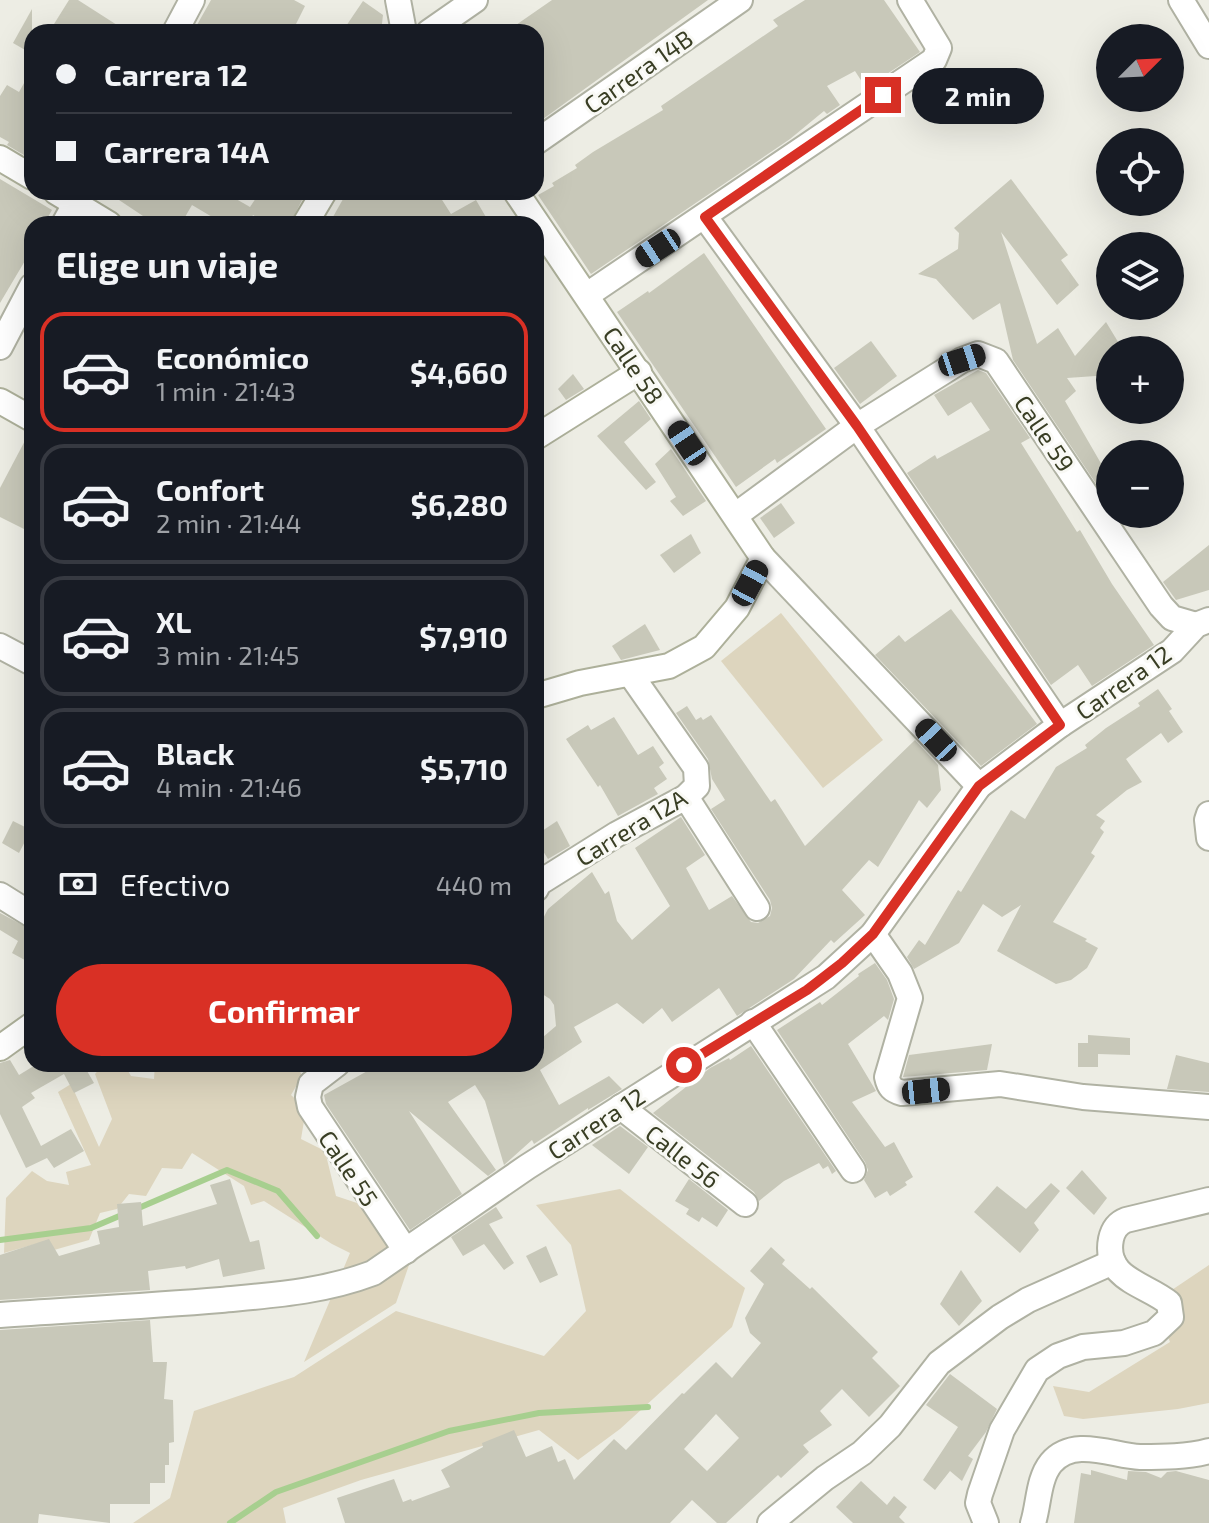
<!DOCTYPE html>
<html lang="es">
<meta charset="utf-8">
<style>
:root{--surface:#171b24;--page:#242831;--text:#f1f3f6;--muted:#9ea1a6;--line:#363941;--accent:#d93025}
body{margin:0;font-family:"Exo 2",sans-serif;background:var(--page);color:var(--text);height:100vh;display:flex;flex-direction:column;font-size:30px;white-space:nowrap}
*{box-sizing:border-box;margin:0}
p{font-size:26px;color:var(--muted)}
.icon{flex:none;width:44px;height:44px;fill:none;stroke:currentColor;stroke-width:2;stroke-linecap:round;stroke-linejoin:round}
.map{position:relative;flex:1;overflow:hidden}
.panel{position:absolute;left:24px;top:216px;width:520px;height:856px;display:flex;flex-direction:column;background:var(--surface);border-radius:24px;box-shadow:0 8px 32px #0002}
.panel>*{flex:none}
.top-card{position:absolute;left:24px;top:24px;width:520px;height:176px;border-radius:24px;box-shadow:0 8px 32px #0002;display:grid;align-content:center;height:176px;padding:0 32px;background:var(--surface)}
.needle{width:52px;rotate:66deg}
.buttons{position:absolute;left:1096px;top:24px;display:grid;gap:16px}
.buttons a{display:grid;place-items:center;width:88px;height:88px;border-radius:50%;background:var(--surface);box-shadow:0 8px 32px #0002;font-size:40px}
.end{position:absolute;width:36px;height:36px;margin:-18px;border:10px solid #d93025;background:#fff;box-shadow:0 0 0 4px #fff}
.from{border-radius:50%}
.bubble{position:absolute;height:56px;border-radius:28px;background:var(--surface);box-shadow:0 8px 32px #0002;font-size:26px;font-weight:700;line-height:56px;text-align:center}
.car{position:absolute;width:24px;height:48px;margin:-24px -12px;border-radius:10px;box-shadow:0 0 6px 2px #0007;background:linear-gradient(#222 24%,#8ab4d8 0 40%,#222 0 76%,#8ab4d8 0 86%,#222 0)}
.top-card b{display:flex;align-items:center;gap:28px;height:76px;font-size:30px}
.top-card b+b{border-top:2px solid var(--line)}
.top-card i{width:20px;height:20px;background:var(--text)}
ul{padding:0;list-style:none}
li{display:flex;align-items:center;gap:24px;height:120px;margin:0 16px 12px;padding:0 16px;border:4px solid var(--line);border-radius:24px}
li div{flex:1}
li b{display:block;font-size:30px}
li em{font-style:normal;font-weight:700}
li.active{border-color:var(--accent)}
li>.icon{width:72px;height:72px;stroke-width:1.5}
h2{padding:0 32px;font-size:36px;line-height:96px}
.pay{display:flex;align-items:center;gap:20px;height:88px;padding:0 32px;font-size:30px}
.pay p{margin-inline-start:auto}
.cta{display:flex;gap:16px;margin-top:auto;padding:16px 32px}
.cta a{flex:1;height:92px;border-radius:48px;background:var(--accent);color:#fff;font-size:32px;font-weight:700;line-height:92px;text-align:center}
.map>svg:first-child{display:block}
</style>
<div class="map">
<svg width="1209" height="1523" viewBox="0 0 1209 1523">
<rect width="100%" height="100%" fill="#edede4"/>
<g fill="#ddd5be">
<path d="M781,613L883,740L823,788L721,661Z"/>
<path d="M104,1064H124L131,1076L154,1079L155,1064H302L298,1067L302,1076L291,1095L306,1109L301,1139L325,1151L336,1196L357,1203L409,1265L396,1303L304,1362L350,1253L332,1244L264,1201L251,1205L244,1186L192,1153L182,1169L162,1168L146,1196L129,1194L117,1209L100,1213L89,1240L54,1250L39,1243L4,1253L6,1198L32,1171L47,1181L69,1185L66,1172L91,1165L58,1092L71,1084L99,1147L112,1119L95,1074Z"/>
<path d="M620,1189L745,1288L732,1327L620,1429L578,1460L539,1430L361,1480L283,1508L286,1523H133L170,1498L194,1411L294,1377L396,1311L544,1356L586,1311L571,1245L536,1205Z"/>
<path d="M1209,1265V1403L1178,1409L1083,1419L1064,1416L1053,1386L1089,1392L1170,1342L1154,1302Z"/>
</g>
<g fill="none" stroke-linecap="round" stroke-linejoin="round">
<g stroke="#a7cf8f" stroke-width="6">
<path d="M134,1210L227,1170L278,1191L317,1236"/>
<path d="M0,1240L91,1228L124,1214"/>
<path d="M230,1523L276,1492L449,1431L539,1413L648,1407"/>
</g>
</g>
<g fill="#c8c8b9" fill-rule="evenodd">
<path d="M69,0H78L128,32H49Z"/>
<path d="M211,0H294L305,6L292,32H193Z"/>
<path d="M552,0H708L536,124V32H506Z"/>
<path d="M805,0H884L920,52L866,88L855,71L827,86L840,105L827,114L824,111L790,139L591,274L538,195L554,186L552,183L577,168L575,165L593,152L663,110L661,106L778,26L773,20Z"/>
<path d="M363,1L383,15L381,32H342Z"/>
<path d="M32,9V54L13,43Z"/>
<path d="M32,69V147L24,155L7,145L9,142L0,137V96L7,85L19,92Z"/>
<path d="M0,179L52,210L44,224H32V249L0,303Z"/>
<path d="M1011,179L1068,255L1061,260L1079,285L1057,305L1001,232L1037,344L1058,328L1075,356L1106,322L1123,350H1110V375L1067,378L1076,391L1065,401L1110,479L1099,488L1013,360L1000,303L973,320L936,279L918,274L958,249L959,233L954,228Z"/>
<path d="M107,192H224L250,207L260,192H306L290,224H269L253,215L248,224H224L192,205L181,224H155Z"/>
<path d="M347,192H437L451,214L476,200L490,224H329Z"/>
<path d="M704,253L826,429L777,463L775,459L736,487L617,312L648,291L649,293Z"/>
<path d="M871,341L897,376L860,404L834,368Z"/>
<path d="M978,370L986,373L1030,438L1021,443L1077,532L1080,530L1112,584L1154,645L1092,686L1078,665L1051,685L907,473L935,455L937,459L990,430L971,402L948,416L934,395Z"/>
<path d="M573,374L584,389L566,400L558,389Z"/>
<path d="M639,401L651,419L624,442L656,482L646,490L597,436Z"/>
<path d="M29,433L32,434V518L26,530L0,517V488Z"/>
<path d="M671,449L706,501L683,516L670,501L676,497L655,464Z"/>
<path d="M781,503L795,523L774,538L760,518Z"/>
<path d="M691,534L701,553L674,573L660,555Z"/>
<path d="M1209,545V590L1176,600L1163,582Z"/>
<path d="M951,609L1037,724L981,766L875,655L899,635L905,642Z"/>
<path d="M645,624L660,650L621,660L612,646Z"/>
<path d="M1158,689L1172,709L1169,711L1183,732L1168,743L1161,733L1126,759L1142,782L1127,790L1096,815L1105,821L1100,828L1104,832L1091,853L1095,856L1053,922L1087,939L1085,941L1098,948L1087,968L1071,980L1056,984L997,951L1021,905L1002,917L983,904L959,943L914,969L907,957L919,940L925,945L958,890L961,892L1011,810L1025,819L1056,767L1087,748L1085,745L1106,728L1140,706L1138,703Z"/>
<path d="M687,706L696,720L701,717L703,720L711,715L771,802L775,799L805,846L915,740L938,765L941,790L927,808L919,800L878,867L869,860L842,890L865,915L834,943L831,940L794,979L737,1016L719,988L672,1022L662,1008L643,1024L617,1003L574,1027L582,1042L540,1070L559,1105L609,1076L622,1089L588,1110V1108L534,1144L532,1140L504,1165L485,1101L475,1085L448,1102L496,1170L488,1176L409,1111L462,1194L410,1230L326,1104L324,1095L380,1064H536V1043L556,1026L554,1005L550,999L536,990V932L548,909L592,872L605,894L609,891L617,921L632,940L670,906L635,848L681,817L705,855L686,868L709,910L732,896L751,922L758,923L770,916L772,908L770,900L711,809L725,800L712,779L708,759L676,713Z"/>
<path d="M614,717L638,755L653,746L664,763L659,767L667,779L654,788L658,794L618,816L600,785L598,787L566,739L588,725L591,730Z"/>
<path d="M13,821L31,830L19,853L2,843Z"/>
<path d="M557,821L570,846L548,859L536,840V835Z"/>
<path d="M0,913L32,930V964L12,953L18,941L0,930Z"/>
<path d="M875,963L887,980L894,999L888,1020L884,1016L848,1044L876,1091L852,1102L885,1147L894,1142L913,1177L905,1182L907,1185L890,1196L887,1191L875,1198L864,1180L868,1170L865,1162L777,1030L820,1002L822,1005L859,976L858,974Z"/>
<path d="M1088,1035L1130,1038V1055L1098,1054V1067H1078V1043H1088Z"/>
<path d="M992,1044L987,1070L903,1077L909,1055Z"/>
<path d="M751,1046L836,1171L832,1174L828,1166L823,1169L819,1163L784,1181L759,1201L754,1192L653,1113L710,1068L729,1058L730,1060Z"/>
<path d="M1176,1055L1209,1063V1092L1167,1089Z"/>
<path d="M10,1060L19,1075L37,1064H83L94,1083L74,1093L64,1074L31,1093L35,1098L22,1107L41,1146L71,1129L84,1151L54,1168L47,1158L26,1168L0,1114V1063Z"/>
<path d="M620,1126L648,1147L629,1174L592,1145Z"/>
<path d="M1082,1170L1107,1198L1094,1215L1066,1188Z"/>
<path d="M230,1179L250,1242L259,1240L265,1269L223,1277L219,1259L186,1269L185,1266L148,1271L150,1290L0,1300V1255L49,1239L59,1256L100,1244L97,1231L119,1227L117,1204L141,1202L143,1226L217,1204L210,1185Z"/>
<path d="M689,1179L728,1210L717,1227L702,1217L699,1222L686,1214L689,1209L675,1201Z"/>
<path d="M1051,1183L1060,1191L1034,1223L1039,1230L1020,1253L974,1212L997,1186L1026,1209Z"/>
<path d="M496,1207L503,1218L489,1224L514,1263L504,1270L484,1244L463,1256L451,1237Z"/>
<path d="M546,1246L558,1275L540,1283L526,1256Z"/>
<path d="M771,1247L785,1260L782,1264L810,1289L812,1287L878,1352L872,1358L900,1386L869,1417L842,1389L820,1411L832,1425L803,1445L809,1452L781,1478L778,1475L726,1523H717L692,1500L670,1523H345L337,1498L394,1479L403,1502L411,1499L412,1501L450,1487L441,1470L483,1447L482,1443L514,1430L526,1457L552,1446L558,1462L565,1459L574,1480L614,1439L626,1450L682,1393L684,1394L716,1362L732,1378L761,1343L750,1333L745,1318L764,1284L750,1271ZM716,1414L739,1438L707,1471L684,1449Z"/>
<path d="M961,1270L982,1301L959,1326L940,1304Z"/>
<path d="M150,1320L153,1362H167L164,1399L173,1400L174,1442L169,1443V1465H165V1483H150V1504H110V1523L39,1514L38,1523H0V1330Z"/>
<path d="M950,1374L997,1409L986,1432L968,1456L973,1459L962,1481L950,1471L935,1490L923,1480L958,1427L926,1405Z"/>
<path d="M1091,1470L1127,1480L1128,1471L1146,1472L1161,1478L1167,1472L1176,1471L1209,1480V1523H1074L1081,1473L1091,1475Z"/>
<path d="M861,1481L887,1505L894,1496L907,1507L899,1517L905,1523H853L836,1507Z"/>
</g>
<g fill="none" stroke-linecap="round" stroke-linejoin="round">
<defs>
<g id="street">
<path d="M398,0L404,32"/>
<path d="M1181,0L1209,46"/>
<path d="M175,32L192,0"/>
<path d="M429,32L475,0"/>
<path d="M536,142L740,0"/>
<path d="M705,217L857,426L1060,725"/>
<path d="M64,224L75,204"/>
<path d="M587,295L934,60L939,48L910,0"/>
<path d="M0,347L32,286"/>
<path d="M736,515L857,426L962,360L978,354L996,361L1161,606L1172,618L1196,625"/>
<path d="M763,558L979,786"/>
<path d="M0,646L32,663"/>
<path d="M686,797L757,908"/>
<path d="M1209,814L1207,820L1209,838"/>
<path d="M536,889L539,883L617,834L686,797L697,786L696,768L631,675"/>
<path d="M0,895L32,915"/>
<path d="M873,934L900,973L910,998L887,1077C889,1087 892,1090 902,1093L1000,1084L1083,1097L1209,1107"/>
<path d="M753,1022L853,1170"/>
<path d="M337,1064L311,1084L308,1097L310,1107L406,1251"/>
<path d="M621,1107L745,1204"/>
<path d="M0,1315C74,1310 148,1306 221,1300C273,1295 323,1292 373,1273L527,1167L826,977L873,934L979,786L1060,725L1172,651L1196,625L1209,620"/>
<path d="M770,1523L825,1478L862,1453L890,1426L939,1363L1000,1317L1028,1300L1113,1262"/>
<path d="M986,1523L978,1503L980,1494L1002,1430L1037,1370L1058,1356L1083,1347L1124,1343L1154,1333L1171,1317L1169,1303C1146,1284 1103,1279 1111,1239C1113,1230 1118,1223 1126,1220L1209,1200"/>
<path d="M1033,1523C1039,1504 1038,1479 1051,1463C1074,1436 1113,1456 1140,1457C1163,1457 1187,1457 1209,1451"/>
</g>
<g id="secondary">
<path d="M0,158L32,177"/>
<path d="M56,192L109,224"/>
<path d="M516,192L763,558L737,608L704,647L669,666L580,683L536,696"/>
<path d="M305,224L324,192"/>
<path d="M0,401L32,419"/>
<path d="M536,437L639,372"/>
<path d="M0,1048L32,1025"/>
</g>
</defs>
<use href="#street" stroke="#b0b2a3" stroke-width="28"/>
<use href="#secondary" stroke="#adb09a" stroke-width="28"/>
<use href="#street" stroke="#fff" stroke-width="24"/>
<use href="#secondary" stroke="#fff" stroke-width="24"/>
</g>
<g fill="none" stroke-linecap="round" stroke-linejoin="round">
<path stroke="#d93025" stroke-width="10" d="M684,1065L807,990L842,963L873,934L979,786L1060,725L857,426L705,217L883,95"/>
</g>
<g text-anchor="middle" dominant-baseline="central" stroke-width="6" stroke-linejoin="round" paint-order="stroke">
<g font-size="24" fill="#393e24" stroke="#f9f9f5">
<text transform="translate(638 71) rotate(-35)">Carrera 14B</text>
<text transform="translate(634 365) rotate(56)">Calle 58</text>
<text transform="translate(1045 433) rotate(56)">Calle 59</text>
<text transform="translate(1123 682) rotate(-35)">Carrera 12</text>
<text transform="translate(631 827) rotate(-31)">Carrera 12A</text>
<text transform="translate(596 1123) rotate(-33)">Carrera 12</text>
<text transform="translate(683 1156) rotate(38)">Calle 56</text>
<text transform="translate(349 1168) rotate(56)">Calle 55</text>
</g>
</g>
</svg>
<div class="buttons">
<a><svg class="needle" viewBox="-14 -14 28 28"><path d="M0-13l5 13h-10z" fill="#e53935"/><path d="M0 13l5-13h-10z" fill="#9ea1a6"/></svg></a>
<a><svg class="icon" aria-label="locate" viewBox="0 0 24 24"><circle cx="12" cy="12" r="6"/><path d="M12 2v4M12 18v4M2 12h4M18 12h4"/></svg></a>
<a><svg class="icon" aria-label="layers" viewBox="0 0 24 24"><path d="M12 4l9 5-9 5-9-5zM3 14l9 5 9-5"/></svg></a>
<a>+</a>
<a>−</a>
</div>
<i class="end from" style="left:684px;top:1065px"></i>
<i class="end" style="left:883px;top:95px"></i>
<div class="bubble" style="left:912px;top:68px;width:132px">2 min</div>
<i class="car" style="left:658px;top:248px;rotate:237deg"></i>
<i class="car" style="left:962px;top:360px;rotate:72deg"></i>
<i class="car" style="left:687px;top:443px;rotate:326deg"></i>
<i class="car" style="left:750px;top:583px;rotate:28deg"></i>
<i class="car" style="left:936px;top:740px;rotate:317deg"></i>
<i class="car" style="left:926px;top:1091px;rotate:84deg"></i>
<div class="top-card">
<b><i class="from"></i>Carrera 12</b>
<b><i></i>Carrera 14A</b>
</div>
<section class="panel">
<h2>Elige un viaje</h2>
<ul>
<li class="active"><svg class="icon" aria-label="car" viewBox="0 0 24 24"><path d="M5 17H2v-5l4-1 3-4h7l3 4 3 1v5h-3M9 17h6M6 11h13"/><circle cx="7" cy="17" r="2"/><circle cx="17" cy="17" r="2"/></svg><div><b>Económico</b><p>1 min · 21:43</p></div><em>$4,660</em></li>
<li><svg class="icon" aria-label="car" viewBox="0 0 24 24"><path d="M5 17H2v-5l4-1 3-4h7l3 4 3 1v5h-3M9 17h6M6 11h13"/><circle cx="7" cy="17" r="2"/><circle cx="17" cy="17" r="2"/></svg><div><b>Confort</b><p>2 min · 21:44</p></div><em>$6,280</em></li>
<li><svg class="icon" aria-label="car" viewBox="0 0 24 24"><path d="M5 17H2v-5l4-1 3-4h7l3 4 3 1v5h-3M9 17h6M6 11h13"/><circle cx="7" cy="17" r="2"/><circle cx="17" cy="17" r="2"/></svg><div><b>XL</b><p>3 min · 21:45</p></div><em>$7,910</em></li>
<li><svg class="icon" aria-label="car" viewBox="0 0 24 24"><path d="M5 17H2v-5l4-1 3-4h7l3 4 3 1v5h-3M9 17h6M6 11h13"/><circle cx="7" cy="17" r="2"/><circle cx="17" cy="17" r="2"/></svg><div><b>Black</b><p>4 min · 21:46</p></div><em>$5,710</em></li>
</ul>
<div class="pay"><svg class="icon" aria-label="cash" viewBox="0 0 24 24"><path d="M3 7h18v10H3z"/><circle cx="12" cy="12" r="2"/></svg>Efectivo<p>440 m</p></div>
<div class="cta"><a>Confirmar</a></div>
</section>
</div>
